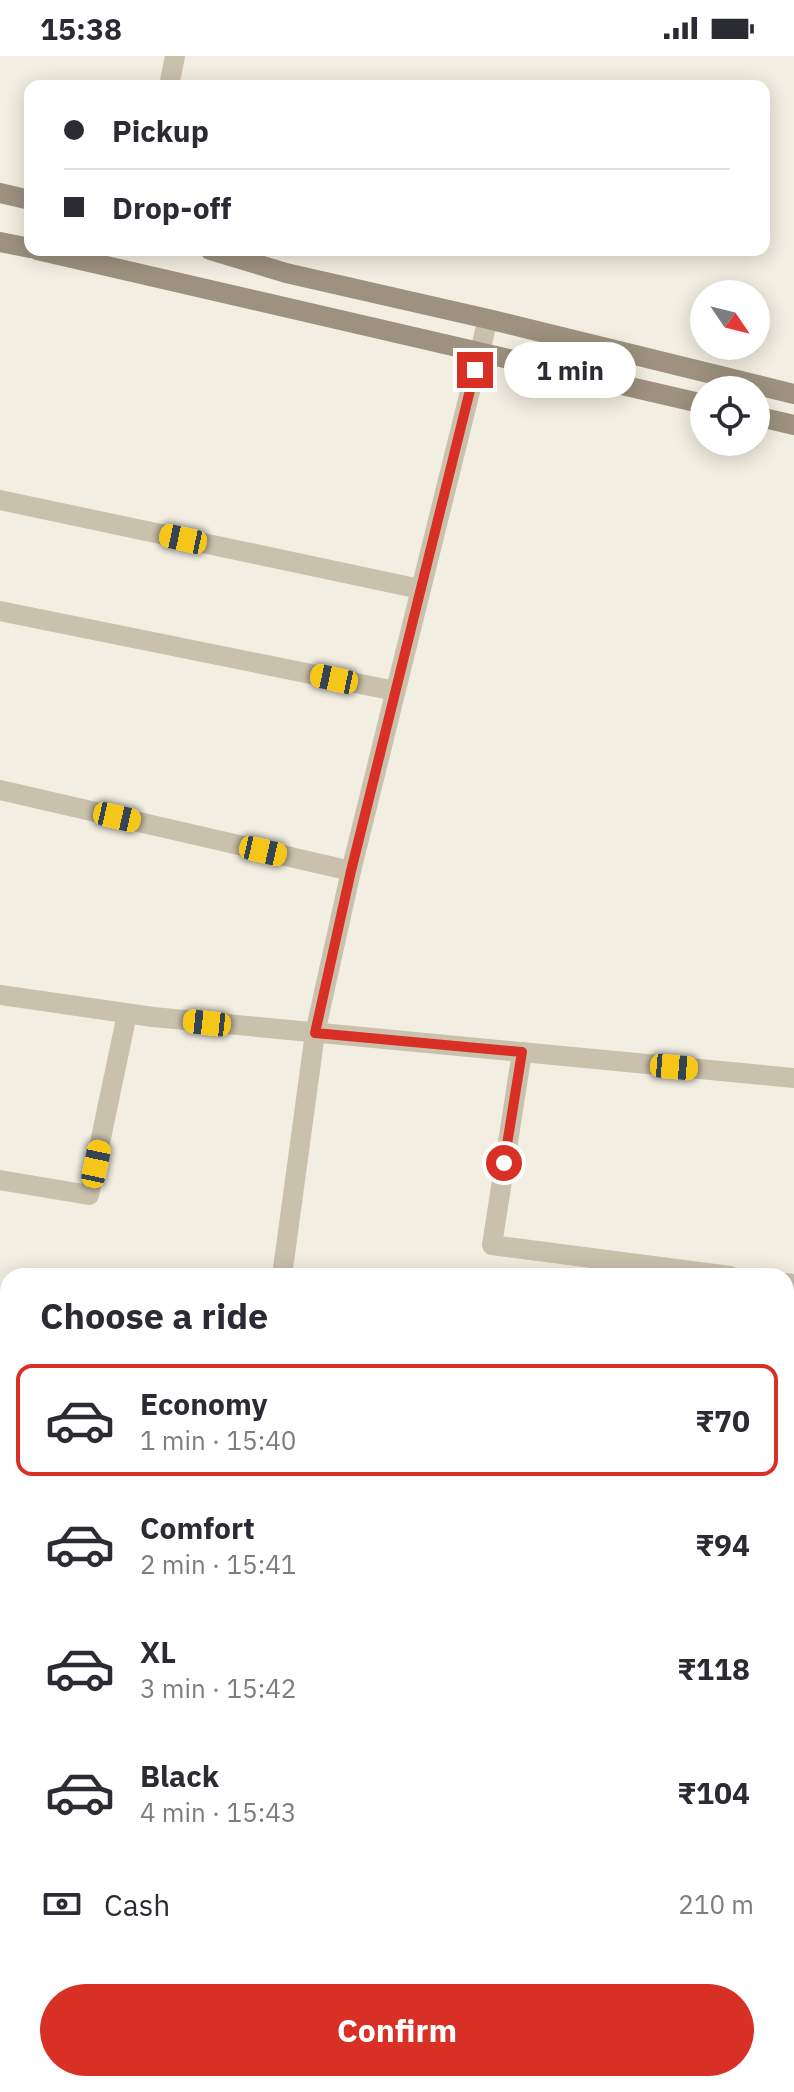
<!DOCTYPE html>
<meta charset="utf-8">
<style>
:root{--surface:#fff;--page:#f7f7f7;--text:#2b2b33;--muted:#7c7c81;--line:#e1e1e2;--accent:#d93025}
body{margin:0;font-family:"IBM Plex Sans",sans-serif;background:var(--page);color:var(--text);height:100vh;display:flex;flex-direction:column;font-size:30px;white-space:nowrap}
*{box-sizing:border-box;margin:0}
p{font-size:26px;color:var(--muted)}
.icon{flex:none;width:44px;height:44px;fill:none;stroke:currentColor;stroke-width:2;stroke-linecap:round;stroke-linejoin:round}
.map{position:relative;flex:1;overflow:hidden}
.panel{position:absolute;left:0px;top:1212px;width:794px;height:824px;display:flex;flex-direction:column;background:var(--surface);border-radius:24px 24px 0 0;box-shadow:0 4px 20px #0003}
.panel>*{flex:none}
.top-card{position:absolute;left:24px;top:24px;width:746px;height:176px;border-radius:16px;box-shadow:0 4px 20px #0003;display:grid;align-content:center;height:176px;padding:0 40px;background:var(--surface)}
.needle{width:52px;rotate:125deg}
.buttons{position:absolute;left:690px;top:224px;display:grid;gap:16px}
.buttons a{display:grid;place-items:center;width:80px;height:80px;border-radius:50%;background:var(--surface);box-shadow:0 4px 20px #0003;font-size:40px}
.end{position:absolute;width:36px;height:36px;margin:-18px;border:10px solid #d93025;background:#fff;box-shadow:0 0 0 4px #fff}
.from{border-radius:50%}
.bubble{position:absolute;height:56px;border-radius:28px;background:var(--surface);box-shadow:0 4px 20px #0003;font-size:26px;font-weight:700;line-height:56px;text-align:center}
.car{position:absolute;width:24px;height:48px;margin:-24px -12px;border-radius:10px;box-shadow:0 0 6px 2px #0007;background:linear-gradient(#f5c518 24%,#345 0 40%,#f5c518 0 76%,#345 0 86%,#f5c518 0)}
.top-card b{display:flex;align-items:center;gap:28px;height:76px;font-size:30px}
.top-card b+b{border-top:2px solid var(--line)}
.top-card i{width:20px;height:20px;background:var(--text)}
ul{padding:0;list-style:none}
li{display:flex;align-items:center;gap:24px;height:112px;margin:0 16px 12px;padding:0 24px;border:4px solid transparent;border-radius:16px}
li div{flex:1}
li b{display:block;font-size:30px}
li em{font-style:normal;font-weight:700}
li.on{border-color:var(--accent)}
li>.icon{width:72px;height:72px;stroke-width:1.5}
h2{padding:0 40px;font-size:36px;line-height:96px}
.pay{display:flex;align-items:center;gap:20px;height:88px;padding:0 40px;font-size:30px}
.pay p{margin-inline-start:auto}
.button{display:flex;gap:16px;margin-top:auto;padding:16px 40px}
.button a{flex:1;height:92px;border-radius:48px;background:var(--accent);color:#fff;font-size:32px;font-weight:700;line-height:92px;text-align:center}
.status{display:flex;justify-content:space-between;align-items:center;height:56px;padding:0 40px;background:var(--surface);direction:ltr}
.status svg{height:22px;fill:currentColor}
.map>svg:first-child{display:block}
</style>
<div class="status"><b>15:38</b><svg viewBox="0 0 49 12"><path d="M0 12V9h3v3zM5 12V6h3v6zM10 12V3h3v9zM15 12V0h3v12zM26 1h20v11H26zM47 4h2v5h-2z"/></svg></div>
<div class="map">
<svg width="794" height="2036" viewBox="0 0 794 2036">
<rect width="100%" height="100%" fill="#f2eee1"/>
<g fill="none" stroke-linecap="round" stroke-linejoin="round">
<g stroke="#cac1ad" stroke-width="20">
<path d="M169,30L175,0"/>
<path d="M0,444L420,533"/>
<path d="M0,555L395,635"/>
<path d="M0,734L351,815"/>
<path d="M0,939L153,961L794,1022"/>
<path d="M522,996L492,1189L730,1220"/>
<path d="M0,1124L89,1139L127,958"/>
<path d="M282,1220L315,977L351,815L488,263"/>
<path d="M786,1227L794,1228"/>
<path d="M0,1320L8,1321"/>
<path d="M786,1595L794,1596"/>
<path d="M0,1643L8,1644"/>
<path d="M786,1764L794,1765"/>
<path d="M0,1833L8,1834"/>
<path d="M786,1942L794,1943"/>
<path d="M0,2020H8"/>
<path d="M140,2028L273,2036"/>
<path d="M434,2028V2036"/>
<path d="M64,2036L65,2028"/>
<path d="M643,2036V2028"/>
<path d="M783,2036V2028"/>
</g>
<g stroke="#9e917f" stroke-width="20">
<path d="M0,137L30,144"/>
<path d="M0,186L30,192"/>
<path d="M37,194L704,348"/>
<path d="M210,194L286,217L488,263L794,338"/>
<path d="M756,360L794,369"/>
<path d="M786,1453L794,1452"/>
<path d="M0,1537H8"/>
</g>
</g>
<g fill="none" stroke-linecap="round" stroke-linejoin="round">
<path stroke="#d93025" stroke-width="10" d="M475,314L351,815L315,977L522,996L504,1107"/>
</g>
</svg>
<div class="buttons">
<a><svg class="needle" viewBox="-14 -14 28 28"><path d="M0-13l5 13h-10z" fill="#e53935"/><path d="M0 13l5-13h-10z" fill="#7c7c81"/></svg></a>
<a><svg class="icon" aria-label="locate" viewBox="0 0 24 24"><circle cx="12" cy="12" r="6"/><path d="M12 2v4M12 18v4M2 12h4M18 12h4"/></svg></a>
</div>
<i class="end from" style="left:504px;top:1107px"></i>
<i class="end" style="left:475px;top:314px"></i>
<div class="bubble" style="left:504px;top:286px;width:132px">1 min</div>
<i class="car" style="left:183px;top:483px;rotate:282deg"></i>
<i class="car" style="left:334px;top:623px;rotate:282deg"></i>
<i class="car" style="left:117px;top:761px;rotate:103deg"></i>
<i class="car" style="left:263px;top:795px;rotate:103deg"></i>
<i class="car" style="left:207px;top:967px;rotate:276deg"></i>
<i class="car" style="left:674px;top:1011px;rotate:95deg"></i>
<i class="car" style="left:96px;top:1108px;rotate:12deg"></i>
<div class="top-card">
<b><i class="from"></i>Pickup</b>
<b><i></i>Drop-off</b>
</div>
<section class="panel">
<h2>Choose a ride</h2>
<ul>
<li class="on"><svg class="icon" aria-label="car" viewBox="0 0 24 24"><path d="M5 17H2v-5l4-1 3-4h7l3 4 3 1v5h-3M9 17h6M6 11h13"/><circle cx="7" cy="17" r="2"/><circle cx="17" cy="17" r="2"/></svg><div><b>Economy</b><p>1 min · 15:40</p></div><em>₹70</em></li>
<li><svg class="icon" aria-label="car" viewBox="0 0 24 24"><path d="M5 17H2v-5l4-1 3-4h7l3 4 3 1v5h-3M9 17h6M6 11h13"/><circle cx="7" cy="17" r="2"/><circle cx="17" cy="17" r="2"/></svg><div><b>Comfort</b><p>2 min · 15:41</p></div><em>₹94</em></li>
<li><svg class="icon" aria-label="car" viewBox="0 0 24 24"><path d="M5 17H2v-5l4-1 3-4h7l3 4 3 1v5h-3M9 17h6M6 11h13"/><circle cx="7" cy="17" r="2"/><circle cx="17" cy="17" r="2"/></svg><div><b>XL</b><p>3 min · 15:42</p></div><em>₹118</em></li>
<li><svg class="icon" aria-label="car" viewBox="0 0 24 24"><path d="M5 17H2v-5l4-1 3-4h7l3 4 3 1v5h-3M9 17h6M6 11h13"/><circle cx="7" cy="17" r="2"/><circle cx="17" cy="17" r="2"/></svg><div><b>Black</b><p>4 min · 15:43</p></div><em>₹104</em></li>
</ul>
<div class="pay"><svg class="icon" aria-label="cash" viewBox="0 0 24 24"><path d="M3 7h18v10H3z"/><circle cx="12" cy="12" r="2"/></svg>Cash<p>210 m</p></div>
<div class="button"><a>Confirm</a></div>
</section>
</div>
